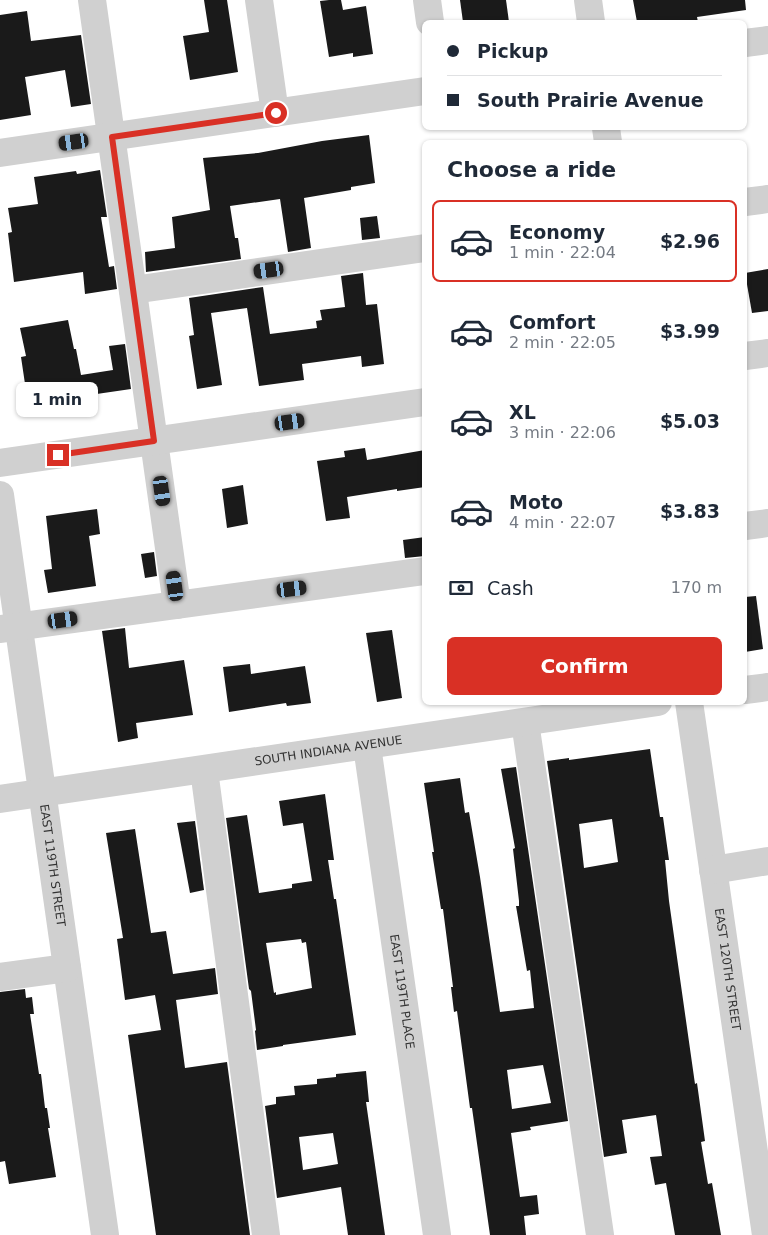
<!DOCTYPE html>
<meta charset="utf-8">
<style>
:root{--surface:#fff;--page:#f2f2f3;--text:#1f2937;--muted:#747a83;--line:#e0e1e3;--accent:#d93025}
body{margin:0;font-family:"DejaVu Sans",sans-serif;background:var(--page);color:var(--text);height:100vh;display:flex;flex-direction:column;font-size:19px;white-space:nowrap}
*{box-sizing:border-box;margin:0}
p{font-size:16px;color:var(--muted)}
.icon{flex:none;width:28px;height:28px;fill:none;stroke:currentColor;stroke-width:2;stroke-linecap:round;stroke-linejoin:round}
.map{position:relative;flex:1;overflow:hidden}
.drawer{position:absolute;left:422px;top:140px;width:325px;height:565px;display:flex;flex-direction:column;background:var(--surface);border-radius:8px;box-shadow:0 1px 4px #0004}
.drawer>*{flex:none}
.top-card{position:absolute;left:422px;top:20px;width:325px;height:110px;border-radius:8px;box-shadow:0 1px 4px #0004;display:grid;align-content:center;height:110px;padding:0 25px;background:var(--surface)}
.end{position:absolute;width:22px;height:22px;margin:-11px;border:6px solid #d93025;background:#fff;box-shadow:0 0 0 2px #fff}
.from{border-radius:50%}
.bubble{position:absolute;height:35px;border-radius:8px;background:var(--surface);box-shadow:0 1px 4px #0004;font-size:16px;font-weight:800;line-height:35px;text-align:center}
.car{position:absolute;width:15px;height:30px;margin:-15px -8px;border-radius:6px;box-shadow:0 0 4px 1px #0007;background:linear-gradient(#222 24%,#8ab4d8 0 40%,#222 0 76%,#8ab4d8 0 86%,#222 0)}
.top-card b{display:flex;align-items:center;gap:18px;height:48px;font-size:19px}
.top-card b+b{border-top:1px solid var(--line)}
.top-card i{width:12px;height:12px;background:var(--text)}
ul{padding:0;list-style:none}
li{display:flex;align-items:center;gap:15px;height:82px;margin:0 10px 8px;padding:0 15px;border:2px solid transparent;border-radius:8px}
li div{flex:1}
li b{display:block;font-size:19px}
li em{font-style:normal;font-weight:800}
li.on{border-color:var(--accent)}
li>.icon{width:45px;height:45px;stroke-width:1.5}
h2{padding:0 25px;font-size:22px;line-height:60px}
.pay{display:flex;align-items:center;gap:12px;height:55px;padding:0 25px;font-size:19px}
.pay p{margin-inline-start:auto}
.action{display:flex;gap:10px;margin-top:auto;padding:10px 25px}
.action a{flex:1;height:58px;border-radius:8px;background:var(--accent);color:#fff;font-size:20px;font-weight:800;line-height:58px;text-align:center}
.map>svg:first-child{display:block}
</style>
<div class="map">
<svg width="768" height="1235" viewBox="0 0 768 1235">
<rect width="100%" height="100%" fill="#fff"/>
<g fill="#1a1a1a" fill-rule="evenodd">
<path d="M204,0H227L238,72L190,80L183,36L209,32Z"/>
<path d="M329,0H341L343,10L366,6L373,54L353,57V53L329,57L320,1Z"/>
<path d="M460,0H506L509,22H463Z"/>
<path d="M633,0H745L746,10L697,17L698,22H637Z"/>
<path d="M27,11L31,41L81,35L91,104L71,107L65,70L25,77L31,115L0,120V15Z"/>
<path d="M369,135L375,183L351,187V190L304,198L311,248L288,252L280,199L230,206L235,238H238L241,259L146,272L145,252L175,248L172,217L210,210L203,158L258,153L322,141Z"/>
<path d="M100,170L107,217H101L109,267L114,266L117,289L85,294L83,272L14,282L8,233L12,232L8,208L38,204L34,177L76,171L77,174Z"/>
<path d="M377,216L380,238L362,240L360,218Z"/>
<path d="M768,269V311L752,313L745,273Z"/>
<path d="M363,273L366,305L377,304L384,364L362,367L361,356L302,364L304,380L259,386L247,308L211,313L222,385L197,389L189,336L194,335L189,298L263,287L270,334L317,328L316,321L322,320L320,310L345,307L341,276Z"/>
<path d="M68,320L74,349H76L81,375L113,370L109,346L125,344L131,389L28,404L21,357L26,356L20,328Z"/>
<path d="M365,448L367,460L425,450V487L397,491V489L347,497L350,518L326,521L317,461L345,457L344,451Z"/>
<path d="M243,485L248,524L227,528L222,489Z"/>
<path d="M97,509L100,534L89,536L96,586L48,593L44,570L52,569L46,516Z"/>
<path d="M425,537V556L405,558L403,540Z"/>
<path d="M154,552L157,576L145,578L141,554Z"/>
<path d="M756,596L763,649L745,652V597Z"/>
<path d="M125,628L129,668L184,660L193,715L136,723L138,738L118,742L102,631Z"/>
<path d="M392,630L402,698L377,702L366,633Z"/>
<path d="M250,664L251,674L305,666L311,703L287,706L286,703L229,712L223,667Z"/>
<path d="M650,749L660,817H663L669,860H665L669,901L695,1084L697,1083L705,1141L701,1142L708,1184L712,1183L721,1235H675L666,1183L655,1185L650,1157L662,1156L656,1115L622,1120L627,1153L604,1157L547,761L569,758V760ZM612,819L618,862L584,868L579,824Z"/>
<path d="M516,767L568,1121L530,1127L531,1130L511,1133L520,1197L537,1195L539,1214L524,1216L526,1235H490L472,1108H470L457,1011L454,1012L451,987H453L443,909H441L437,884L432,852H434L424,783L460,778L465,813L469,812L480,877L500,1012L534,1008L530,970L527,971L516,906H519V901L513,849L515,848L501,769ZM543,1065L551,1103L512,1109L507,1070Z"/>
<path d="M325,794L334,860H328L334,899H336L356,1035L283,1045V1046L257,1050L255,1031L256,1030L251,991L249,989L226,818L247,815L259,893L292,888V884L312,881L303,823L283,826L279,801ZM301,939L302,943L306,942L312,988L276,995V992L274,993L266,943Z"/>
<path d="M195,821L204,890L190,893L177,823Z"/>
<path d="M135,829L151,933L166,931L173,974L215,968L218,994L176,1000L185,1068L227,1062L250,1235H156L128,1035L161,1030L155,995L125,1000L117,939L123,938L106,833Z"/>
<path d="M25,989L26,998L32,997L34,1014H30L39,1074H41L45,1108H47L50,1128H48L56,1177L9,1184L5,1161L0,1162V992Z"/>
<path d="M366,1071L369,1102H366L385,1235H348L341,1187L277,1198L265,1106L276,1104V1097L295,1095L294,1086L317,1084V1079L336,1077V1074ZM333,1133L338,1164L303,1170L299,1137Z"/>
</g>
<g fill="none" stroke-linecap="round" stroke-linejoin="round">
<g stroke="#d0d0d0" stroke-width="28">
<path d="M92,0L177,605"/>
<path d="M259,0L275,113"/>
<path d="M427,0L430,22"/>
<path d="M588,0L591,22"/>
<path d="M745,43L768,40"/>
<path d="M606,128L608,142"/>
<path d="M0,153L425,91"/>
<path d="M745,202L768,199"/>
<path d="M133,290L425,248"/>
<path d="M745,356L768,353"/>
<path d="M0,463L425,402"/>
<path id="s1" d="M0,495L105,1235"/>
<path d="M745,526L768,523"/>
<path d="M1,629L425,571"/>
<path d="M745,690L768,687"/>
<path id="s2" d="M689,702L766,1235"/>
<path d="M525,722L600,1235"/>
<path id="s3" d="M367,746L437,1235"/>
<path d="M204,770L266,1235"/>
<path id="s4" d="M0,799L658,702"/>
<path d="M713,870L768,861"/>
<path d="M0,977L67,968"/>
</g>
</g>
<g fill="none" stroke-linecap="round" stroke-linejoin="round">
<path stroke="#d93025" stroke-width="6" d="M58,455L154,441L112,137L276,113"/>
</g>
<g text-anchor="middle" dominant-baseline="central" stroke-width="5" stroke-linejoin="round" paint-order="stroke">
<g font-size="12" fill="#333" stroke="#fff">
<text stroke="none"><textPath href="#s4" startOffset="332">SOUTH INDIANA AVENUE</textPath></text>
<text stroke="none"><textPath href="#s1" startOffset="374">EAST 119TH STREET</textPath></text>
<text stroke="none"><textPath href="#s2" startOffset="270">EAST 120TH STREET</textPath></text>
<text stroke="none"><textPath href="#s3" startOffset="248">EAST 119TH PLACE</textPath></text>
</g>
</g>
</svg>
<i class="end from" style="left:276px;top:113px"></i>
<i class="end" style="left:58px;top:455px"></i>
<div class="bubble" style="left:16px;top:382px;width:82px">1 min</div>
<i class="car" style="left:74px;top:142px;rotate:262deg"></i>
<i class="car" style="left:269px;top:270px;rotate:262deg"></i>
<i class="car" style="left:290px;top:422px;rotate:82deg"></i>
<i class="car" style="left:162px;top:491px;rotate:172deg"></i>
<i class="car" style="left:175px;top:586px;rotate:352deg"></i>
<i class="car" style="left:292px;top:589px;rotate:83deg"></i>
<i class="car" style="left:63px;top:620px;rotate:82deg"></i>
<div class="top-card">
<b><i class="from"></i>Pickup</b>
<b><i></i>South Prairie Avenue</b>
</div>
<section class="drawer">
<h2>Choose a ride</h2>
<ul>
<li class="on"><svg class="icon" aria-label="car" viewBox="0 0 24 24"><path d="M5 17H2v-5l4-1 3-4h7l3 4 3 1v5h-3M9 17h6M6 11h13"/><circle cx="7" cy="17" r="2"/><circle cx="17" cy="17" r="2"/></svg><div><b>Economy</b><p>1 min · 22:04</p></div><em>$2.96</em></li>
<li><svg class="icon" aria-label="car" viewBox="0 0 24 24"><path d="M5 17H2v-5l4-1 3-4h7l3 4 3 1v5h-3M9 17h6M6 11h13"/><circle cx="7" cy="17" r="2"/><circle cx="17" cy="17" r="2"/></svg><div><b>Comfort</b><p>2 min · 22:05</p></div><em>$3.99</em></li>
<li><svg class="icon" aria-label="car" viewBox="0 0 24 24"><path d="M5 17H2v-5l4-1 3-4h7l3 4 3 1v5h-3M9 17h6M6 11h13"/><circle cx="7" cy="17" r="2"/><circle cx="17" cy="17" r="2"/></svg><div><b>XL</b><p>3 min · 22:06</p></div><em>$5.03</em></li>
<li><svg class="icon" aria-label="car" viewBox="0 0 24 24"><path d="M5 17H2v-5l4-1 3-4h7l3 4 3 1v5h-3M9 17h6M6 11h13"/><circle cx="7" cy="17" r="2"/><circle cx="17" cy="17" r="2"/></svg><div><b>Moto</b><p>4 min · 22:07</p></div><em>$3.83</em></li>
</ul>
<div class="pay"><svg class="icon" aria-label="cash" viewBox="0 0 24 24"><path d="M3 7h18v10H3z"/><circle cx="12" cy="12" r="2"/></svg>Cash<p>170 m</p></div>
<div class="action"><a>Confirm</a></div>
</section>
</div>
